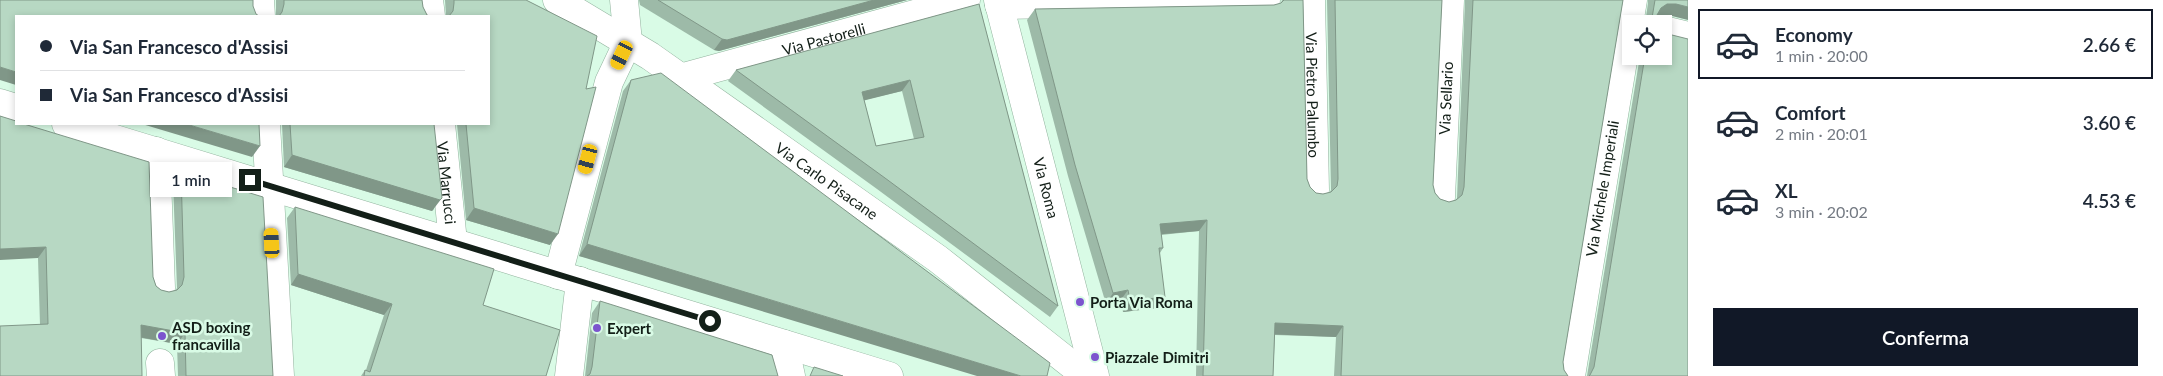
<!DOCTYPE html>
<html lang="it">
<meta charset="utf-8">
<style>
:root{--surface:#fff;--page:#f2f2f3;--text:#1f2937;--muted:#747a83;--line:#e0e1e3;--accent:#111827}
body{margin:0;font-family:Lato,sans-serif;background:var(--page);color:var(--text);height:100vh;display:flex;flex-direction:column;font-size:19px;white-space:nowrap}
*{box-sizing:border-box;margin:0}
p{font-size:16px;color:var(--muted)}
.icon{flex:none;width:28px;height:28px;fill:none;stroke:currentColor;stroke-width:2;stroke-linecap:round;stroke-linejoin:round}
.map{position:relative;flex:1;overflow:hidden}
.side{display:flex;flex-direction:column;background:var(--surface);width:475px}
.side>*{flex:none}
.guide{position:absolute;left:15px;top:15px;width:475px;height:110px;border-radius:0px;box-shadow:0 2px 8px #0003;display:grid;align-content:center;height:110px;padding:0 25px;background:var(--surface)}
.tools{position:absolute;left:1622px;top:15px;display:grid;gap:10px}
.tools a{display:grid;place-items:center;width:50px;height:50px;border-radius:0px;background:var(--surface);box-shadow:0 2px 8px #0003;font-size:25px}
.end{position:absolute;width:22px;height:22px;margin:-11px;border:6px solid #131f18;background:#fff;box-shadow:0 0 0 2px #fff}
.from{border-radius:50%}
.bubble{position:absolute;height:35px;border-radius:0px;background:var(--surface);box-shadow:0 2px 8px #0003;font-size:16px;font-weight:600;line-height:35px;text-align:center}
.car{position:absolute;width:15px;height:30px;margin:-15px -8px;border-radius:6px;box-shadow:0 0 4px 1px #0007;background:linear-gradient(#f5c518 24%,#345 0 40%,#f5c518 0 76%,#345 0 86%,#f5c518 0)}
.guide b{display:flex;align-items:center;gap:18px;height:48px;font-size:19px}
.guide b+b{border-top:1px solid var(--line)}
.guide i{width:12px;height:12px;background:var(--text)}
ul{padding:9px 0 0;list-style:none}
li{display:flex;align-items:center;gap:15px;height:70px;margin:0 10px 8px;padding:0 15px;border:2px solid transparent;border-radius:0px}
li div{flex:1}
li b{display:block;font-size:19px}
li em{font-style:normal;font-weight:600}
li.active{border-color:var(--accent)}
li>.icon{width:45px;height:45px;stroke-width:1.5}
.cta{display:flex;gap:10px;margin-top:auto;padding:10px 25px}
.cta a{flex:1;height:58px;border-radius:0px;background:var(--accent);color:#fff;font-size:20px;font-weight:600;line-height:58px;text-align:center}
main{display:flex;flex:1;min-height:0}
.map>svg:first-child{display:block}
</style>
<main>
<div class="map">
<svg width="1688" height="376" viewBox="0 0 1688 376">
<rect width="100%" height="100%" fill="#d9fbe6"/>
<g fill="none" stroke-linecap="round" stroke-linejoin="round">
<defs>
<g id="minor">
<path d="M260,0L261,16"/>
<path d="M429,0L431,16"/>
<path id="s1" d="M557,0L650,56L938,259L1086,376"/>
<path id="s2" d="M998,0L1095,376"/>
<path id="s3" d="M1311,0L1315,190"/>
<path d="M999,5L1266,0"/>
<path d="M1664,30L1688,36"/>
<path id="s4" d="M680,78L966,0"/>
<path d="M0,103L16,108"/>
<path d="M66,124L889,376"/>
<path d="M266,124L280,376"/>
<path id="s5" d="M441,124L453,242"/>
<path d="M156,151L161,288"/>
<path id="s6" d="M1441,197L1450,0"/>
<path d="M558,275L609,82L628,42L624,0"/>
<path d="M784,344L791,376"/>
<path d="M160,363L161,376"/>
<path d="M569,376L580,281"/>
<path id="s7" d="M1571,376L1633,0"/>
</g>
</defs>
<use href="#minor" stroke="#91b29d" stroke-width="29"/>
<use href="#minor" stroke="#fff" stroke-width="28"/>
</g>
<g fill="#9dbaa8" fill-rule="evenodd">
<path d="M276,0H422L423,7L427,15L429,16H276Z"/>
<path d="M445,0H526L550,245L466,220L457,124H489V16H446Z"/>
<path d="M639,0H907L719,51L714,50L640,5Z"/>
<path d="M1282,0H1303L1307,179L1310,187L1316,193L1323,194L1330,192L1331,190L1327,0H1442L1433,185L1435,193L1440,199L1449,202L1456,200L1457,198L1465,0H1623L1563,362L1564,370L1568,376H1334L1336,337L1275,335L1273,376H1196L1199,231L1161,235L1163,248L1160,253L1157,308L1123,312L1120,301L1106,304L1068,176L1027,20L1035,9L1274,5L1281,3Z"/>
<path d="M1648,0H1688L1668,15H1659L1657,17V24H1645L1648,3Z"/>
<path d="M979,4L1058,306L1050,317L877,189L728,81L736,70ZM902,91L914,139L876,146L864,100Z"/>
<path d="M1668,34L1688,376H1587L1640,56H1664Z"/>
<path d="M631,80L1050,363L579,256L623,91Z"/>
<path d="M0,116L153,277L156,286L161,290L169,292L176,290L177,288L173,183L181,172L273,376H178L177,344L141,338L40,325L38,258Z"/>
<path d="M282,124H434V209L432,211L284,167Z"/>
<path d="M295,207L483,305L546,376H361L365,370H366L384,315L291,285L287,218Z"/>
<path d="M600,301L778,376H585L592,313Z"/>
</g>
<g fill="#809788">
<path d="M874,0H907L719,51L714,50L722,39Z"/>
<path d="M1667,4H1676L1688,7V20L1668,15H1659L1653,19L1661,8Z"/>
<path d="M0,67L16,72V85L0,80Z"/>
<path d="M910,80L902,91L854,103L862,92Z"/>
<path d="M142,124H186L260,146L252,157Z"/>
<path d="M292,155L442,198L432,211L284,167Z"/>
<path d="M474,208L558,234L550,245L466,220Z"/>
<path d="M1207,220L1199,231L1152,235L1160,224Z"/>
<path d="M587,244L1021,376H977L579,256Z"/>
<path d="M46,247L38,258L0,260V249Z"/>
<path d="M298,274L392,304L384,315L291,285Z"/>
<path d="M1128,290L1120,301L1106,304L1113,293Z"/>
<path d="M1165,297L1157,308L1123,312L1130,301Z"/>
<path d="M1275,323L1343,326L1336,337L1267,334Z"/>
<path d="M141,325L185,333L177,344L133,336Z"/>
</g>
<g fill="#b7d8c3" stroke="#809788" fill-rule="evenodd">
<path d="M0,0H253V6L256,14L259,16H16V72L0,67Z"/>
<path d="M284,0H422L423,7L427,15L429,16H279L282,12L284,4Z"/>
<path d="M454,0H526L597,36L586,89L596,87L558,234L474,208L466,124H489V16H449L453,11L454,3Z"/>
<path d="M658,0H874L727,40L722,39Z"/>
<path d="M1284,0H1303L1307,179L1310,187L1316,193L1323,194L1331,192L1337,186L1338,179L1335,0H1442L1433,185L1435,193L1440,199L1449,202L1456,200L1462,195L1464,187L1473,0H1623L1563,362L1564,370L1568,376H1341L1343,326L1275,323L1273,376H1203L1207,220L1160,224L1163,248H1159L1165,297L1130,301L1128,290L1113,293L1075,165L1035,9L1274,5L1281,3Z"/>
<path d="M1655,0H1688V7L1676,4H1667L1661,8L1657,15V24H1651Z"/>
<path d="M979,4L1058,306L885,178L736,70ZM910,80L924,137L876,146L862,92Z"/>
<path d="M1664,32L1668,34L1688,39V376H1589L1590,375L1594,367L1645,56H1664Z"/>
<path d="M661,73L1050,363L1047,376H1021L587,244L631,80Z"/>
<path d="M0,116L16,121V124H24L149,162L153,277L156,286L161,290L169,292L177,290L182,285L184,277L181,172L263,197L273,376H186L185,333L141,325L142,376H0V326L48,324L46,247L0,249Z"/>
<path d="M186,124H259L260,146Z"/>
<path d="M290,124H434L442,198L440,200L292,155Z"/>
<path d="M295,207L494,269L483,305L560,330L546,376H364L365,370L370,372L392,304L298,274Z"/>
<path d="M600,301L772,355L778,376H587L590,374L592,367Z"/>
<path d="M814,367L843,376H810Z"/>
</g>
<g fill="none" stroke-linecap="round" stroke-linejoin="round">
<path stroke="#131f18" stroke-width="6" d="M250,180L710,321"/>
</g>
<g fill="#7c54ce" stroke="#d9fbe6" stroke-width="2">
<circle cx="1080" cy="302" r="5"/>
<circle cx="597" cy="328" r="5"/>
<circle cx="162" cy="336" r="5"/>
<circle cx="1095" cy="357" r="5"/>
</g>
<g text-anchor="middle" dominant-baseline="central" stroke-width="5" stroke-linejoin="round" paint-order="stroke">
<g font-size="15" fill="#131f18" stroke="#d9fbe6">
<text stroke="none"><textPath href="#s4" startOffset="149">Via Pastorelli</textPath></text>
<text stroke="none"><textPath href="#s3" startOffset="95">Via Pietro Palumbo</textPath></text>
<text stroke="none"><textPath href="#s6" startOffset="99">Via Sellario</textPath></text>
<text stroke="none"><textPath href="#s1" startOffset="325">Via Carlo Pisacane</textPath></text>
<text stroke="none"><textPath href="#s5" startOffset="59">Via Marrucci</textPath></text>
<text stroke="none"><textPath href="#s2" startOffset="194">Via Roma</textPath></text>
<text stroke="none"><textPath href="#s7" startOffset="190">Via Michele Imperiali</textPath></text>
</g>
<g font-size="15" font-weight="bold" fill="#131f18" stroke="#d9fbe6" text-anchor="start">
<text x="1090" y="302">Porta Via Roma</text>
<text x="172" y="327">ASD boxing<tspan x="172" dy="17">francavilla</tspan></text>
<text x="607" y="328">Expert</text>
<text x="1105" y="357">Piazzale Dimitri</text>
</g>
</g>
</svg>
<div class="tools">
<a><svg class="icon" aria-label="locate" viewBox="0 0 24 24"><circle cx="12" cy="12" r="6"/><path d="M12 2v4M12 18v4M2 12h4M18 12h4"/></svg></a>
</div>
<i class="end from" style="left:710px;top:321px"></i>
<i class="end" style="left:250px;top:180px"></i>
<div class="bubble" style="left:150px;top:162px;width:82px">1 min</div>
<i class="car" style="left:622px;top:55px;rotate:206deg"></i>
<i class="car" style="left:588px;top:159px;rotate:195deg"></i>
<i class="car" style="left:272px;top:243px;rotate:357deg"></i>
<div class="guide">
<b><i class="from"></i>Via San Francesco d'Assisi</b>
<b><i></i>Via San Francesco d'Assisi</b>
</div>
</div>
<section class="side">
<ul>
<li class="active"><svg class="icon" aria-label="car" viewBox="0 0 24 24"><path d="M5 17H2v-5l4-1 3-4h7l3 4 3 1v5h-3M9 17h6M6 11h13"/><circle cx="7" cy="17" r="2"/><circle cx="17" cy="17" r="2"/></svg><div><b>Economy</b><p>1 min · 20:00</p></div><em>2.66 €</em></li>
<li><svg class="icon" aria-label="car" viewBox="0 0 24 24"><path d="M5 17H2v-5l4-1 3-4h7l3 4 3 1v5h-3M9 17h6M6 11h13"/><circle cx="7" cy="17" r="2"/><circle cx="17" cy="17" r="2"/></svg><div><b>Comfort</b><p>2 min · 20:01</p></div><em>3.60 €</em></li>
<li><svg class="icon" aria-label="car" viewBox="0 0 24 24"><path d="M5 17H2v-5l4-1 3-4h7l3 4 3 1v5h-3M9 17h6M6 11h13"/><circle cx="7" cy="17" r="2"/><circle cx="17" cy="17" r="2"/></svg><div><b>XL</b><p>3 min · 20:02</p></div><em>4.53 €</em></li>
</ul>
<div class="cta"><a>Conferma</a></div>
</section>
</main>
